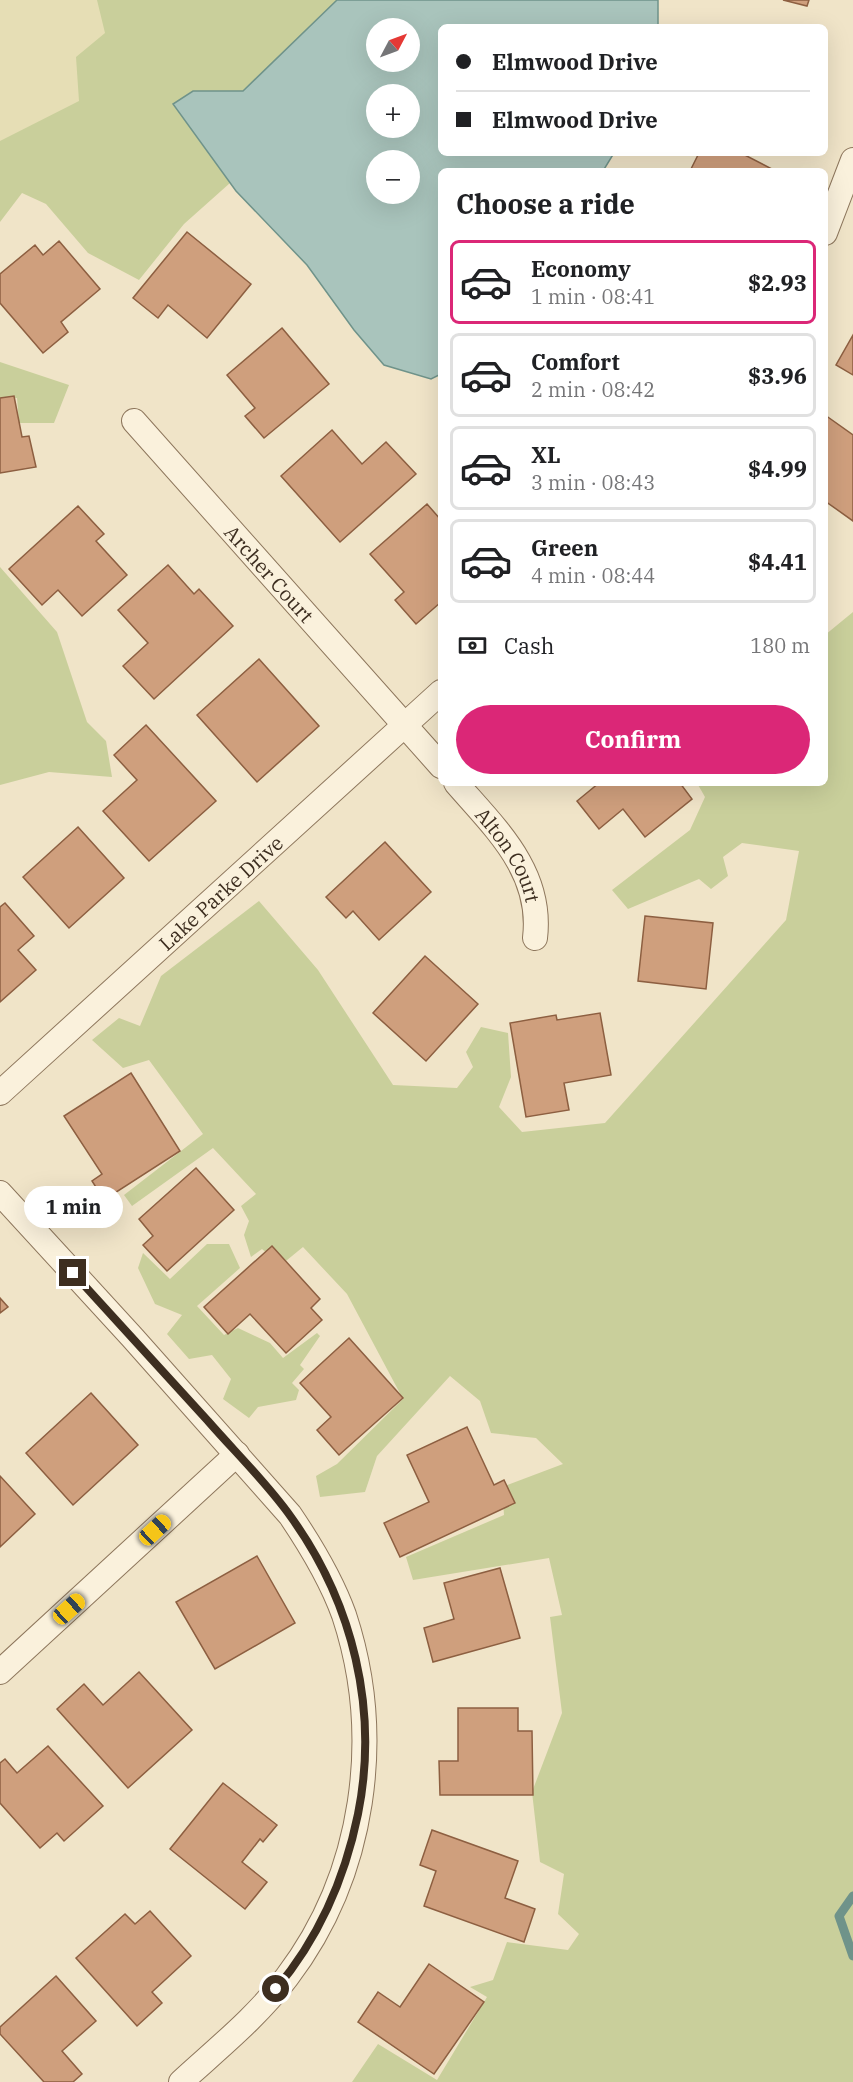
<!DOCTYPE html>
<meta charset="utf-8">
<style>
:root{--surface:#fff;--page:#f2f2f2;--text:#202124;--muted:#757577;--line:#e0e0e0;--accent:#db2777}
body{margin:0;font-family:"IBM Plex Serif",serif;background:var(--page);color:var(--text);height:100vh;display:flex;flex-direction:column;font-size:22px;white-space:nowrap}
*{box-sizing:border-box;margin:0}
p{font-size:20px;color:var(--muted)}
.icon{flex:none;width:33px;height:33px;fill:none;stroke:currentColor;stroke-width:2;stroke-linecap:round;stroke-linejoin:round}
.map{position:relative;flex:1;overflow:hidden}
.sheet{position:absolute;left:438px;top:168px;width:390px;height:618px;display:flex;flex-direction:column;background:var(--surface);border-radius:9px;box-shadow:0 6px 24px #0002}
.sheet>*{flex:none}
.top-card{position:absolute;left:438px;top:24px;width:390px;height:132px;border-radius:9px;box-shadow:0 6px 24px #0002;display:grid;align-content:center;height:132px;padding:0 18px;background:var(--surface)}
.needle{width:39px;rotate:49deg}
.controls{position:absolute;left:366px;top:18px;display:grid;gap:12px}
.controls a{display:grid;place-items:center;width:54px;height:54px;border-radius:50%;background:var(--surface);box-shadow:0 6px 24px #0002;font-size:30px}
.end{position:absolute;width:27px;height:27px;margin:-14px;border:8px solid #3d2e20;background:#fff;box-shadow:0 0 0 3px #fff}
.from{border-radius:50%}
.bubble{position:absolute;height:42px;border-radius:21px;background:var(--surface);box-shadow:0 6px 24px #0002;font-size:20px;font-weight:800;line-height:42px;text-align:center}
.car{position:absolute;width:18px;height:36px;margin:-18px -9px;border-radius:8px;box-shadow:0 0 4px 2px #0007;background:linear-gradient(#f5c518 24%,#345 0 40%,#f5c518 0 76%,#345 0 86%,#f5c518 0)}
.top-card b{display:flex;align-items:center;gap:21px;height:57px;font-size:22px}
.top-card b+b{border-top:2px solid var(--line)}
.top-card i{width:15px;height:15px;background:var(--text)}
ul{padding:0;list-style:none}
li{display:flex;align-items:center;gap:18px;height:84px;margin:0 12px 9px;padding:0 6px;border:3px solid var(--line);border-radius:9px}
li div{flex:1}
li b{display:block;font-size:22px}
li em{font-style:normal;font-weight:800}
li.selected{border-color:var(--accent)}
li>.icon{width:54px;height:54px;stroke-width:1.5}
h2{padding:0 18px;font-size:27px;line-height:72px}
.pay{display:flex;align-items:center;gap:15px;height:66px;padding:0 18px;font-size:22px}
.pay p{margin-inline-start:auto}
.action{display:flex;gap:12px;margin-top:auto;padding:12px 18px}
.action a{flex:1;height:69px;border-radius:36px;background:var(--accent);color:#fff;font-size:24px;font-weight:800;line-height:69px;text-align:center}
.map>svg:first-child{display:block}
</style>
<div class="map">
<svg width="853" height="2082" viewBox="0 0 853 2082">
<rect width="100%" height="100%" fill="#f0e4c8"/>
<path fill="#e6deb5" d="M0,0H236L0,203Z"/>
<g fill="#c9cf9b">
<path d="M97,0H337L243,91H193L173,104L230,183L184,224L139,280L88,253L46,204L22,193L0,222V141L79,101L76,57L105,33Z"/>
<path d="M0,362L69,385L54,423H19L17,398L0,399Z"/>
<path d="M0,567L57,632L87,722L106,741L112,777L49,772L0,785Z"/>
<path d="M853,612V2082H352L378,2044L437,2080L487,1997L470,1987L493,1980L507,1942L568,1950L579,1934L558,1914L564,1874L540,1862L532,1792L562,1713L550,1617L562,1615L549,1558L413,1580L406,1557L504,1515L502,1487L563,1464L536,1438L491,1433L480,1401L450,1376L377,1456L365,1492L320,1497L316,1476L337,1464L403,1399L347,1294L303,1247L281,1265L262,1249L251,1257L244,1235L249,1221L241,1206L256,1194L213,1148L132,1206L124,1195L203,1134L149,1060L123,1068L92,1040L119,1018L140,1026L161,976L259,901L318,970L393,1085L457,1088L473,1067L466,1052L481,1027L508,1033L511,1077L499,1107L522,1132L605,1123L786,920L799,851L742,843L723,857L728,876L711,889L699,879L628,909L612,890L690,830L705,797L697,783H825V635Z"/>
<path d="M207,1244H229L240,1268L197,1306L224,1335L238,1328L270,1343L283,1358L317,1333L320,1336L300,1365L304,1369L292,1383L299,1390L296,1400L258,1407L249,1418L223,1399L231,1379L212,1355L189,1359L167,1334L182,1315L155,1304L138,1268L143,1253L170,1279Z"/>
</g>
<path fill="#a9c4bc" stroke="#6f938a" stroke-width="1.5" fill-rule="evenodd" d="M337,0H658V27H441V153H614L603,171H441V374L431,379L384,365L354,330L307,265L236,191L173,104L193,91H243ZM376,28H410V62H376ZM376,94H410V128H376ZM376,160H410V194H376Z"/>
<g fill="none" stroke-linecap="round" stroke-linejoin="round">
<path stroke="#6f938a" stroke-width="9" d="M853,1896L839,1916L853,1956"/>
</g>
<g fill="#cf9f7d" stroke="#8d5f41" stroke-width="1.5">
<path d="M783,0H809L807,6Z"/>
<path d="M699,153H741L772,169L771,171H690Z"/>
<path d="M187,232L251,284L207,338L168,305L158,318L133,298Z"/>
<path d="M59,241L100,289L61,322L68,332L43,353L0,303V274L35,245L43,255Z"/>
<path d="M282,328L329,384L264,438L245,416L255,408L227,375Z"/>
<path d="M853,335V375L836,365Z"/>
<path d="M14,396L22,437L29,436L36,467L0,473V398Z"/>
<path d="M825,415L853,435V521L825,501Z"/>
<path d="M332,430L362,464L386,442L416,474L340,542L281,476Z"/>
<path d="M427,504L441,520V602L416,624L395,600L404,592L370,554Z"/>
<path d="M78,506L104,534L96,541L127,575L82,616L58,590L42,605L9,569Z"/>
<path d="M168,565L194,594L199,589L233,626L154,699L123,666L148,643L118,610Z"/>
<path d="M259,659L319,726L257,782L197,715Z"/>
<path d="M146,725L216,801L149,861L103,811L137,780L114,755Z"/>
<path d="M599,783H680L692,799L645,837L623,809L599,829L577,801Z"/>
<path d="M78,827L124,878L69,928L23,877Z"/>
<path d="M385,842L431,892L379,940L353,911L346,918L326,897Z"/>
<path d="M5,903L34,936L18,950L36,970L0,1002V907Z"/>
<path d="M645,916L713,923L706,989L638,981Z"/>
<path d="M425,956L478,1004L426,1061L373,1013Z"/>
<path d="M600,1013L611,1075L564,1083L569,1110L526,1117L510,1023L556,1015L557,1020Z"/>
<path d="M131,1073L180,1151L104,1200L92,1181L102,1174L64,1116Z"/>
<path d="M196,1168L234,1210L167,1271L143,1245L153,1236L139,1219Z"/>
<path d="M272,1246L320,1299L311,1308L322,1320L286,1353L250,1314L228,1334L204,1307Z"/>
<path d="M0,1298L8,1307L0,1313Z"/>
<path d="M349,1338L403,1398L339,1455L317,1430L331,1417L300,1383Z"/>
<path d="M91,1393L138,1445L73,1505L26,1453Z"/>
<path d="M467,1427L494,1485L504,1480L515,1503L400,1557L384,1523L429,1502L407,1455Z"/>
<path d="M0,1476L35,1514L0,1547Z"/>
<path d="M257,1556L295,1623L215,1669L176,1602Z"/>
<path d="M500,1568L520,1638L433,1662L424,1628L454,1619L444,1583Z"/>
<path d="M139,1672L192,1730L128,1788L57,1709L84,1684L103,1705Z"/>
<path d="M458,1708H518V1731H532L533,1795H440L439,1761H458Z"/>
<path d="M48,1746L103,1806L64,1841L57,1833L40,1848L0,1803V1763L5,1759L17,1773Z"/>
<path d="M223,1783L277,1825L263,1842L260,1839L242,1862L267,1882L245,1909L170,1849Z"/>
<path d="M432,1830L518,1861L505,1898L535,1909L524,1942L424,1906L436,1871L420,1865Z"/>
<path d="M150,1911L191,1956L152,1992L162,2003L137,2026L76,1958L125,1914L135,1924Z"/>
<path d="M429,1964L484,2002L434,2074L358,2022L378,1992L400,2007Z"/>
<path d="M56,1976L96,2021L62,2051L82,2074L73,2082H44L0,2034V2027Z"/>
</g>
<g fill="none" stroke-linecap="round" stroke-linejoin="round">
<defs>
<g id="minor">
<path d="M825,233L853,160"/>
<path id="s1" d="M134,421L441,766"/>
<path id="s2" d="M456,783C496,829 543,872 535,938"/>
<path id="s3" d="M0,1093L441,692"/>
<path d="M0,1193L132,1337L290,1515C311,1546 331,1579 344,1615C384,1736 365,1874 287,1977C257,2017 218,2048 181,2082"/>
<path d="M0,1672L237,1454"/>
</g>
</defs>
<use href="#minor" stroke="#8d765c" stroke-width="26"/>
<use href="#minor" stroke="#faf1dc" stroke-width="24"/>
</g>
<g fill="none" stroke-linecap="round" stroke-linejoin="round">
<path stroke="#3d2e20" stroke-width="8" d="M73,1273C118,1322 163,1371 208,1421C235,1452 267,1483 291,1517C353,1603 379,1710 358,1814C345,1878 318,1939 276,1989"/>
</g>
<g text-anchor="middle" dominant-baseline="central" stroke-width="6" stroke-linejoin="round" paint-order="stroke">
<g font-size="20" fill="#3d2e20" stroke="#f7eed8">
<text stroke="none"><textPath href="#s1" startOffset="204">Archer Court</textPath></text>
<text stroke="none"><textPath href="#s2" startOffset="90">Alton Court</textPath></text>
<text stroke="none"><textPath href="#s3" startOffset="298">Lake Parke Drive</textPath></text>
</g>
</g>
</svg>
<div class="controls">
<a><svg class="needle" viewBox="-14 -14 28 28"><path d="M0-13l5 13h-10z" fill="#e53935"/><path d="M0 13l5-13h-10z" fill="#757577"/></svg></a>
<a>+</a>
<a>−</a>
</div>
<i class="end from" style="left:276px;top:1989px"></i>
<i class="end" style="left:73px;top:1273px"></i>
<div class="bubble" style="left:24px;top:1186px;width:99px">1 min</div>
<i class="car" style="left:155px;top:1530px;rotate:47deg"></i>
<i class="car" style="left:69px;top:1609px;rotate:48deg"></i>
<div class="top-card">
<b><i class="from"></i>Elmwood Drive</b>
<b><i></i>Elmwood Drive</b>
</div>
<section class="sheet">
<h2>Choose a ride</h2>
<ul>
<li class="selected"><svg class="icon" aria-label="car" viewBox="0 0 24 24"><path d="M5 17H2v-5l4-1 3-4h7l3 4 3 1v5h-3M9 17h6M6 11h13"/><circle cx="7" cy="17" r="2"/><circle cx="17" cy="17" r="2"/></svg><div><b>Economy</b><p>1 min · 08:41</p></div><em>$2.93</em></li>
<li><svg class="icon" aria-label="car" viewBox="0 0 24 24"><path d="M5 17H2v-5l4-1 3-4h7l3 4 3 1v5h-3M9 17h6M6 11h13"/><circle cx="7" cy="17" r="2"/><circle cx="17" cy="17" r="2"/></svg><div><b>Comfort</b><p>2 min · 08:42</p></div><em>$3.96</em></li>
<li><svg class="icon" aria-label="car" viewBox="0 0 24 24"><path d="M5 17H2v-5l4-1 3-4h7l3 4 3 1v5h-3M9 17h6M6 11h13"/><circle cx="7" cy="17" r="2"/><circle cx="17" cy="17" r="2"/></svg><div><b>XL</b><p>3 min · 08:43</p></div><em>$4.99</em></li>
<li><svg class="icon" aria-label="car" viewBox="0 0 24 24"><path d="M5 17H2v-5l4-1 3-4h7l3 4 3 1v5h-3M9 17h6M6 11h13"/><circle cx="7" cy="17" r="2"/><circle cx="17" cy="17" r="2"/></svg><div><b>Green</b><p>4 min · 08:44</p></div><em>$4.41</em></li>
</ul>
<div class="pay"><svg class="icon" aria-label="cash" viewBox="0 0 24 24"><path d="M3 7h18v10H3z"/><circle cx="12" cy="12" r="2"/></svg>Cash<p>180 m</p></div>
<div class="action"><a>Confirm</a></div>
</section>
</div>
